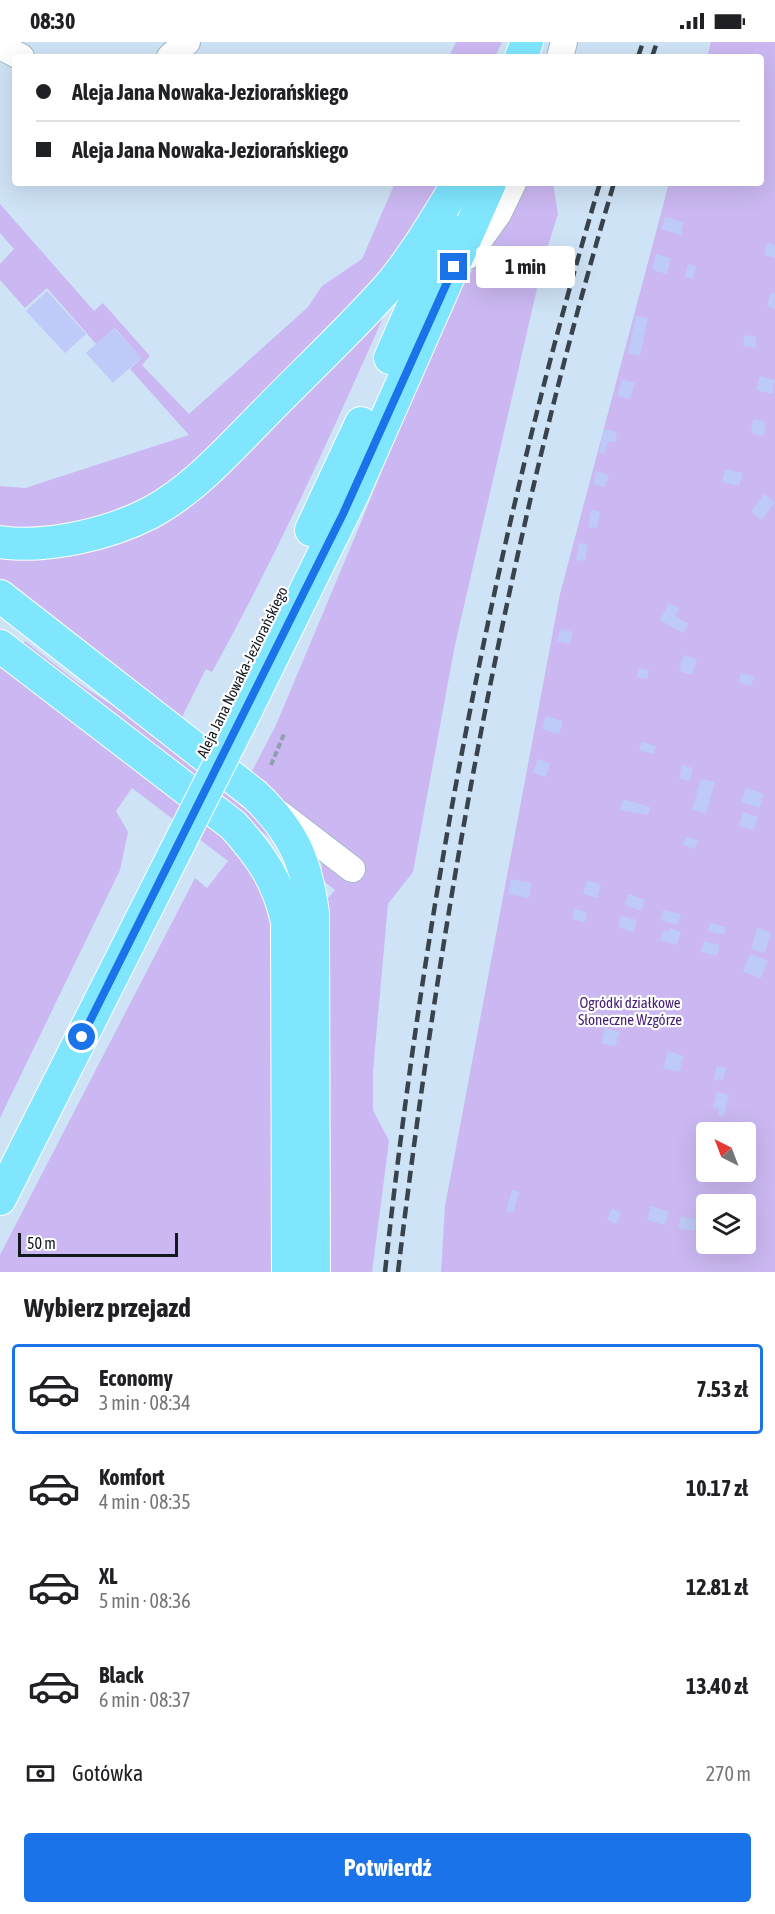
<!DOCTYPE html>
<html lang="pl">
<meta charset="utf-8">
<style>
:root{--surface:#fff;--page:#f6f6f6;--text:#202124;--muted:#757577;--line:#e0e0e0;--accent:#1a73e8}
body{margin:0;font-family:"Asap Condensed",sans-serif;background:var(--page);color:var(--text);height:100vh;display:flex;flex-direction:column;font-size:22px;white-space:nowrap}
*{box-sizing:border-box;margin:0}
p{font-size:20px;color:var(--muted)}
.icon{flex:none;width:33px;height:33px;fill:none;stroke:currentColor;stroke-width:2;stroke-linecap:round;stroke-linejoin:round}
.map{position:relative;height:1230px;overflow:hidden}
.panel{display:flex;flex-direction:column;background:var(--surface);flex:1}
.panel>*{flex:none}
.banner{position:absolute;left:12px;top:12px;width:752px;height:132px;border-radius:6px;box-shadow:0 6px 24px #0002;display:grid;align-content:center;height:132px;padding:0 24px;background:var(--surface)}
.needle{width:39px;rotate:318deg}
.tools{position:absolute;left:696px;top:1080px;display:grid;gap:12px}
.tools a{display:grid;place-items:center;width:60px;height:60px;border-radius:6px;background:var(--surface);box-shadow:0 6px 24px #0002;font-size:30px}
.scale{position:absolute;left:18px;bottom:15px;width:160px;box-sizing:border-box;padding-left:6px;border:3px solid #11191f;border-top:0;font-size:16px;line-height:21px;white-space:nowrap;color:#11191f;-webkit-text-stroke:4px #fff;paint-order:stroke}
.end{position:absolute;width:27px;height:27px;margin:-14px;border:8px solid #1a73e8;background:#fff;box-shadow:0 0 0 3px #fff}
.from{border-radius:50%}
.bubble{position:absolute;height:42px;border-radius:6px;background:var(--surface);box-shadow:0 6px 24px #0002;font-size:20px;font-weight:700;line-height:42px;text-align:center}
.banner b{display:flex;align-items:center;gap:21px;height:57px;font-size:22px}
.banner b+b{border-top:2px solid var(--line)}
.banner i{width:15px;height:15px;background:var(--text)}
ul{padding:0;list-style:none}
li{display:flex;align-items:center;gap:18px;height:90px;margin:0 12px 9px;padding:0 12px;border:3px solid transparent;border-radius:6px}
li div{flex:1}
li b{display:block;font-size:22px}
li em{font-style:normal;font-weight:700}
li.on{border-color:var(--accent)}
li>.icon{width:54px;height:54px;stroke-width:1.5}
h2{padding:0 24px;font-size:27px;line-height:72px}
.pay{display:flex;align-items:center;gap:15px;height:66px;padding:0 24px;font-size:22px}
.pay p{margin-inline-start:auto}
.button{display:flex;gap:12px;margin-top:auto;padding:12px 24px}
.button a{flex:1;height:69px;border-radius:6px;background:var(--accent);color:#fff;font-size:24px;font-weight:700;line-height:69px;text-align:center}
.status{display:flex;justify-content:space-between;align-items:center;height:42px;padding:0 30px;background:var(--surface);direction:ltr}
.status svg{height:16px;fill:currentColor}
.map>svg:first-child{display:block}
</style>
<div class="status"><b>08:30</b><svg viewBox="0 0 49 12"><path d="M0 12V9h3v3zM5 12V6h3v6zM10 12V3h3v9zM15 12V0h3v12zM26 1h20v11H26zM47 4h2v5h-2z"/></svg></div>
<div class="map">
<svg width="775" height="1230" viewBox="0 0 775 1230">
<rect width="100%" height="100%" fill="#cfe3f6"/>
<g fill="#cbb8f2" fill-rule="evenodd">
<path d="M456,0H502L495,15H449Z"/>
<path d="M711,0H775V1230H441L445,1164L560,552L669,141H760V15H707ZM706,1090H746V1130H706ZM706,1162H746V1202H706Z"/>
<path d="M395,141H440L396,219L175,440L99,480L0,491V444L25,446L189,393L130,327L141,316L115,286L96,302L47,246L25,266L0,238V222L14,207L0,191V162L94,269L103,261L150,314L142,323L189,372L308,265L322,244L362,217Z"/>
<path d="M526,141H553L558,172L544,216L455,603L413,830L388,862L373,1029V1068L389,1099L372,1230H324L321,865L335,848L321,837L322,818L360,817L250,733L276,683L362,478L418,339L460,245L508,181Z"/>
<path d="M386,269C332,391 277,513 212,630L206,627L180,679L0,540V510L101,500Z"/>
<path d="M25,599L77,640L145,685L242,757L287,809L20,605Z"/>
<path d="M0,617L242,809L272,860L278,1230H0V1213L195,836L207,846L228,819L132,746L116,769L128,790L120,828L0,1076Z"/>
</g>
<g fill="#becaf7">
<path d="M665,175L684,180L681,193L661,187Z"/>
<path d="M767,201L775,203V216L764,213Z"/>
<path d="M656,212L671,216L667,232L652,228Z"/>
<path d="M688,222L696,224L693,237L685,235Z"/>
<path d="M47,249L86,292L65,311L26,269Z"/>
<path d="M771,250L775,251V267L767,265Z"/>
<path d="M636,274L648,276L640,314L628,311Z"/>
<path d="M114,286L141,316L113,341L86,311Z"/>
<path d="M745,293L757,295L755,306L743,304Z"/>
<path d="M760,334L775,338L772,352L756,348Z"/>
<path d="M622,337L635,341L630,357L617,354Z"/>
<path d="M753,377L766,380L764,394L751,391Z"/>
<path d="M604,387L617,390L615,401L608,399L605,412L599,411Z"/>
<path d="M725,427L743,431L739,444L722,440Z"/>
<path d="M596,429L609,433L605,445L593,442Z"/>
<path d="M764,452L775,460L762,478L751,470Z"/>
<path d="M591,468L600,470L597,486L588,485Z"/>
<path d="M579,501L588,502L585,519L576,518Z"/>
<path d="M669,561L679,566L675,574L689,582L683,591L660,578Z"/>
<path d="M561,587L573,590L570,602L557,599Z"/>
<path d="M684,613L697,617L692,633L679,629Z"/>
<path d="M639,626L649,628L647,637L637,635Z"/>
<path d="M741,631L754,634L751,644L738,640Z"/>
<path d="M546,674L563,679L559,692L542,687Z"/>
<path d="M642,700L656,704L653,712L639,708Z"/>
<path d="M538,717L550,721L546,735L533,731Z"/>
<path d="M682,723L693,726L689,739L679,736Z"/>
<path d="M701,737L715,740L706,771L692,768Z"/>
<path d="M746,746L764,752L759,766L741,760Z"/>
<path d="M623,757L650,765L648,773L620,768Z"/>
<path d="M743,770L758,775L753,788L739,784Z"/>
<path d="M686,795L698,798L695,807L683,803Z"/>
<path d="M511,837L532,841L529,856L508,852Z"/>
<path d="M587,838L601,843L597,856L583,852Z"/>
<path d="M628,852L645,858L642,869L625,863Z"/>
<path d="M574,867L587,870L585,880L572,877Z"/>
<path d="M663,868L681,872L678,883L660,878Z"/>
<path d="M621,874L637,878L634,890L618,885Z"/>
<path d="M710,881L726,885L724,893L708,889Z"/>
<path d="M670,886L681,890L677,903L660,898L663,888L669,889Z"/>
<path d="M757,886L771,890L765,911L751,907Z"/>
<path d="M704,899L720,903L717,914L701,910Z"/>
<path d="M750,912L768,919L761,936L743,930Z"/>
<path d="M605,986L620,990L615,1005L601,1001Z"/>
<path d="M668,1009L684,1014L679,1030L663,1026Z"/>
<path d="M717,1024L726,1026L723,1038L719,1037L718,1039L714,1038Z"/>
<path d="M717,1050L729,1053L724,1074L718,1073L719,1067L713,1066Z"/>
<path d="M512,1148L519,1150L513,1171L506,1169Z"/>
<path d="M651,1164L669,1170L665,1183L647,1178Z"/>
<path d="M612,1166L621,1171L616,1182L607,1177Z"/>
<path d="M681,1174L696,1177L694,1189L678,1186Z"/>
</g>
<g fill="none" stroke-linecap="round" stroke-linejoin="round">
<defs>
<g id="minor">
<path d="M0,4L21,15"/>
<path d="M170,15L187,0"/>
<path d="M560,15L564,0"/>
<path d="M468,214L498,172L513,141"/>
<path d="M279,771L352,827"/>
</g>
<g id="major">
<path d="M521,15L527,0"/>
<path d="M390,316L447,186"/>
<path d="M311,488L361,381"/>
<path d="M0,500C46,507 109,492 150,471C195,447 230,406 266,370C307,328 351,287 390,243C416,212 437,175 458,141"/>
<path d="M0,554L255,753C293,789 306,819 313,871L314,1230"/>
<path d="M0,604L233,783C261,814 278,838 287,880L288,1230"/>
<path d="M246,669L353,452L490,141"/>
<path d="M0,1157L174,812"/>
</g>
</defs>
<use href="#minor" stroke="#a3b7c9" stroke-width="28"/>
<use href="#major" stroke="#fff" stroke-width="34"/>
<path stroke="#8f9fae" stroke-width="4" stroke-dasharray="6 3" stroke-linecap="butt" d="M271,723L284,692"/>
<use href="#minor" stroke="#fff" stroke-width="26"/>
<use href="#major" stroke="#7fe6fe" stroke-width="32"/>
<g stroke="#39434c" stroke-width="4.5" stroke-dasharray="12 6" stroke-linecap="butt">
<path d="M638,15L643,0"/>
<path d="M652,15L657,0"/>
<path d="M385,1230C425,862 494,495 600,141"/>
<path d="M398,1230C442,862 508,497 614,141"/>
</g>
<defs>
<path id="major-bridge" d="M174,812L246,669"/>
</defs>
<use href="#major-bridge" stroke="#fff" stroke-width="34" stroke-linecap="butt"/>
<use href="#major-bridge" stroke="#7fe6fe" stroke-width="32"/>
</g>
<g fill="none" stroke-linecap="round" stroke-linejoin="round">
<path stroke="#1a73e8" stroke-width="8" d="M82,995L343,472L454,225"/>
</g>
<g text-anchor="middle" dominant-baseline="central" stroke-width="4.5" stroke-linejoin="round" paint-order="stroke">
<g font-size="15" fill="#11191f" stroke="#fff">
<text transform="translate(242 630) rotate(-64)">Aleja Jana Nowaka-Jeziorańskiego</text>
</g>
<g font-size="15" fill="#441f73" stroke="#fff">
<text x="630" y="960">Ogródki działkowe<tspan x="630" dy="17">Słoneczne Wzgórze</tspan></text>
</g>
</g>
</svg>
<div class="tools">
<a><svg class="needle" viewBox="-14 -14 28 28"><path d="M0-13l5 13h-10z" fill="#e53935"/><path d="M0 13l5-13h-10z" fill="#757577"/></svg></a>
<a><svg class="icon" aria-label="layers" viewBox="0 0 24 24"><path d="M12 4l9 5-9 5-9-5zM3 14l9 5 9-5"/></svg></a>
</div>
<div class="scale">50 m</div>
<i class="end from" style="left:82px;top:995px"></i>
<i class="end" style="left:454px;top:225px"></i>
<div class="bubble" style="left:476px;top:204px;width:99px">1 min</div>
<div class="banner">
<b><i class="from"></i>Aleja Jana Nowaka-Jeziorańskiego</b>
<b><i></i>Aleja Jana Nowaka-Jeziorańskiego</b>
</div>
</div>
<section class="panel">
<h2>Wybierz przejazd</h2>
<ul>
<li class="on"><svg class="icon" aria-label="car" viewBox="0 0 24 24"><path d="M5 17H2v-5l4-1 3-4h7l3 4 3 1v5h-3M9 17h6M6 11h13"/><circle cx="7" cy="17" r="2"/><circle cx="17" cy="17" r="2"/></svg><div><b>Economy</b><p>3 min · 08:34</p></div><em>7.53 zł</em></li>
<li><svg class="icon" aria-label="car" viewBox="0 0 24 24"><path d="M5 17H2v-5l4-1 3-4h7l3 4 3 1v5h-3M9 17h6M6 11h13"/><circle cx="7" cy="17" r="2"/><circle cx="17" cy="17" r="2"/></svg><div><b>Komfort</b><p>4 min · 08:35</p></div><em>10.17 zł</em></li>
<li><svg class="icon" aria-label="car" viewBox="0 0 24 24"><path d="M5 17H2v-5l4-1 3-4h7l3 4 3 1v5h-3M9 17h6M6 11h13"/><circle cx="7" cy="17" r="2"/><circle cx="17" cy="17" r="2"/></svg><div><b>XL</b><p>5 min · 08:36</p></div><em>12.81 zł</em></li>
<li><svg class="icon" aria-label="car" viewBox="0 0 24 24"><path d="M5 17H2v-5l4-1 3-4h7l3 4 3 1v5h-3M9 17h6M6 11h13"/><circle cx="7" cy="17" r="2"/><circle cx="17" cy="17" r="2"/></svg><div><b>Black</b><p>6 min · 08:37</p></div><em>13.40 zł</em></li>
</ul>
<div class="pay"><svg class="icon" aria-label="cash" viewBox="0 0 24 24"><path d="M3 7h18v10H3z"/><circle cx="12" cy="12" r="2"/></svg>Gotówka<p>270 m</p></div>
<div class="button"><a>Potwierdź</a></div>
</section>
